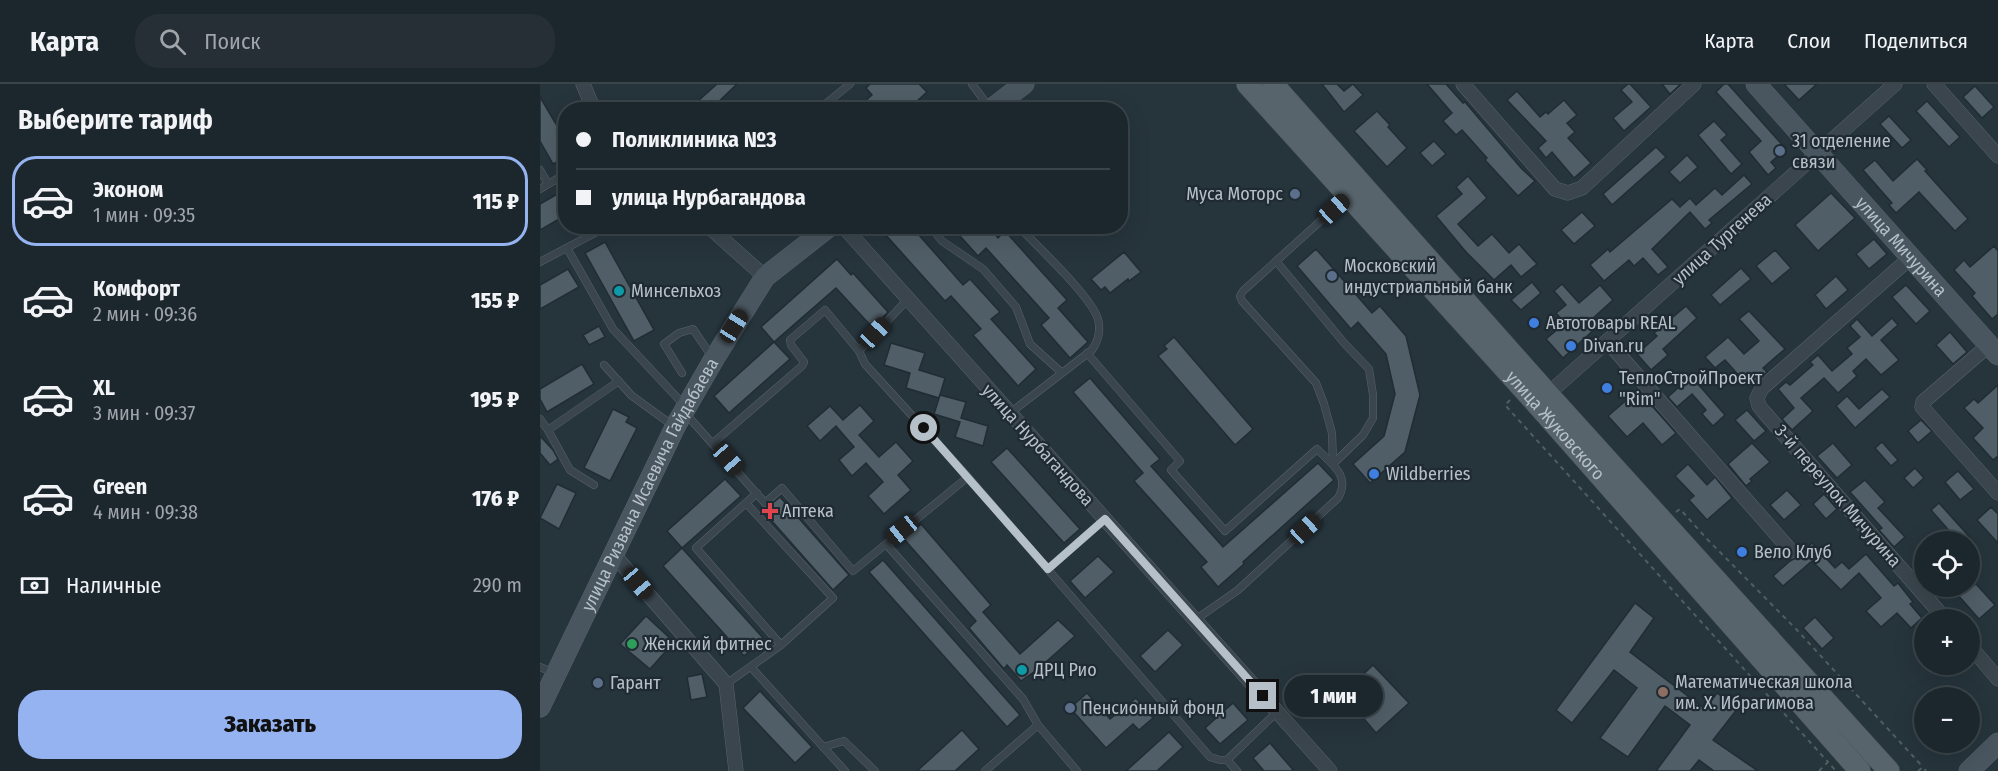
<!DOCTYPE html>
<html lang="ru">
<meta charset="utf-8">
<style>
:root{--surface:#1c272d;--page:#252f35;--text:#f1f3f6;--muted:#a0a5aa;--line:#3a4449;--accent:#95b2f1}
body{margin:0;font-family:"Fira Sans Condensed",sans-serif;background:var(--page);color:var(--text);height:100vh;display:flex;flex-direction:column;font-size:22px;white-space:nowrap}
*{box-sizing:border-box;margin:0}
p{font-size:20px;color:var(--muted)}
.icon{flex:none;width:33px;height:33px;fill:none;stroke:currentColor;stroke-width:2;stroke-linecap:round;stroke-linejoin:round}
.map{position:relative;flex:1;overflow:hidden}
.sheet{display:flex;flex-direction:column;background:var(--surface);width:540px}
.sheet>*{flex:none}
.banner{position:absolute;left:18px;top:18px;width:570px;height:132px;border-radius:24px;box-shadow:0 6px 24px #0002,0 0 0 2px var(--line);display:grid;align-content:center;height:132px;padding:0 18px;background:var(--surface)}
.controls{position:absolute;left:1374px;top:447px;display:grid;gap:12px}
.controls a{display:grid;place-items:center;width:66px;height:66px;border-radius:50%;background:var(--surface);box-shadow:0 6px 24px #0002,0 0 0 2px var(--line);font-size:30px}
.end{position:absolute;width:27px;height:27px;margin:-14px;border:8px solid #b6c0c8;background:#111;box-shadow:0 0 0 3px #111}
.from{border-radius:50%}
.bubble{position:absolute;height:42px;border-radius:21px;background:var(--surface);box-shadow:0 6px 24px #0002,0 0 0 2px var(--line);font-size:20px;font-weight:800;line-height:42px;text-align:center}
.car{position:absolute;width:18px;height:36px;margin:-18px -9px;border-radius:8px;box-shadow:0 0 4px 2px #0007;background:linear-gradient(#222 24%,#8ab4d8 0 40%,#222 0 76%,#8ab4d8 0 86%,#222 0)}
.banner b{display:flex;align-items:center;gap:21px;height:57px;font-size:22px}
.banner b+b{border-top:2px solid var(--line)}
.banner i{width:15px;height:15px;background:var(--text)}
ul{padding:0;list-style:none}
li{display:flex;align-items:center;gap:18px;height:90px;margin:0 12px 9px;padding:0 6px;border:3px solid transparent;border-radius:24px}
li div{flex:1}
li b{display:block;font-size:22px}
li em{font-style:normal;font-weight:800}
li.current{border-color:var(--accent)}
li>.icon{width:54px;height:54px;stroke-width:1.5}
h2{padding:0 18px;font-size:27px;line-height:72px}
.pay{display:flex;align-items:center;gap:15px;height:66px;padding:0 18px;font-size:22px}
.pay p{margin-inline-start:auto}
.action{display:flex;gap:12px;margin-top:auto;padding:12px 18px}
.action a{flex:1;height:69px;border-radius:24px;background:var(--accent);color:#111;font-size:24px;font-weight:800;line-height:69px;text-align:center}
header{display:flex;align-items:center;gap:36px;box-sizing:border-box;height:84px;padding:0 30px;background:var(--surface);border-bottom:2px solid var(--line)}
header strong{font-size:28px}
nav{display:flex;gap:33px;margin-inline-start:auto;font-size:21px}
.search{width:420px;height:54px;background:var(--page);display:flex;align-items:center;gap:15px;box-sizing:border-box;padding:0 21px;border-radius:24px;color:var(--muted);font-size:22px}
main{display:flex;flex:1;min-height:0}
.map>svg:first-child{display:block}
</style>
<header>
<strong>Карта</strong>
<div class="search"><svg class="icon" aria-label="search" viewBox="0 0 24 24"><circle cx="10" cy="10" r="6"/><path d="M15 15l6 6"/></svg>Поиск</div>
<nav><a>Карта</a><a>Слои</a><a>Поделиться</a></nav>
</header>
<main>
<section class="sheet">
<h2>Выберите тариф</h2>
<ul>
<li class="current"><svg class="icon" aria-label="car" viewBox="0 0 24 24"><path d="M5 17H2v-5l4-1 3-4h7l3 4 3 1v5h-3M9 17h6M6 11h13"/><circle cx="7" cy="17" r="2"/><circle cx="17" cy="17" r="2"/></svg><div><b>Эконом</b><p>1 мин · 09:35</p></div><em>115 ₽</em></li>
<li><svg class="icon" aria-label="car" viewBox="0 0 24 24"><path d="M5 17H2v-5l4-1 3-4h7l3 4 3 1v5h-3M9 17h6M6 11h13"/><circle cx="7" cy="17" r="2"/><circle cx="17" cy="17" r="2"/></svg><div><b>Комфорт</b><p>2 мин · 09:36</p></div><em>155 ₽</em></li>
<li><svg class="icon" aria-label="car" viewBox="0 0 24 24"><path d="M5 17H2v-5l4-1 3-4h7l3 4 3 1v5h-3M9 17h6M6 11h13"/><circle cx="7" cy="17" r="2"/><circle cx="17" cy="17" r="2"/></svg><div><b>XL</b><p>3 мин · 09:37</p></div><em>195 ₽</em></li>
<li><svg class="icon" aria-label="car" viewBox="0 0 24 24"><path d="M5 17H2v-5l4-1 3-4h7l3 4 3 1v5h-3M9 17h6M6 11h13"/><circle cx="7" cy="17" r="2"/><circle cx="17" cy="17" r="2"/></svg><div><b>Green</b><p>4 мин · 09:38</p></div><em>176 ₽</em></li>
</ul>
<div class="pay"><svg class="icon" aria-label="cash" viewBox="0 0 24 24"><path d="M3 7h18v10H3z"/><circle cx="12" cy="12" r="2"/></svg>Наличные<p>290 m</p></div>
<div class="action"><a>Заказать</a></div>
</section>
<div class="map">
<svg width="1458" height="687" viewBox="0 0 1458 687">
<rect width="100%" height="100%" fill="#26343c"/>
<g fill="#505e67" stroke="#212c34" stroke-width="1.5">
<path d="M177,0H197L170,26H148Z"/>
<path d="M330,0H379L387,8L367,26H315L332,11L326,4Z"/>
<path d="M782,0H797L804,7L813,0L823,11L804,28Z"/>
<path d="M887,0H906L923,19L925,18L981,84L995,97L978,112L945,76L947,74L922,46L916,51L903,37L912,29Z"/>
<path d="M1088,0H1090L1111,23L1084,47L1073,34L1092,18L1081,6Z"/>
<path d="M1122,0H1141L1130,10Z"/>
<path d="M1184,0H1188L1246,65L1231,78L1236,84L1228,91L1209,68L1221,57L1176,8Z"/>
<path d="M1244,0H1277L1259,16Z"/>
<path d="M1435,2L1454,23L1442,34L1423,13Z"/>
<path d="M977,7L1000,33L1006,28L1008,30L1024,16L1037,31L1027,39L1035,48L1028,54L1051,79L1034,94L1012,68L1006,74L998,64L1006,57L967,16Z"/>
<path d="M0,13L26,57V73L13,80L0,57Z"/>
<path d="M1387,17L1420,53L1409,63L1376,27Z"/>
<path d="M837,27L850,41L848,43L867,64L847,83L814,47Z"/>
<path d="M1349,32L1371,56L1362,64L1340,40Z"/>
<path d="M1174,37L1187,51L1181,56L1202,80L1191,90L1158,51Z"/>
<path d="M894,57L906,70L892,82L880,69Z"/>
<path d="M1116,63L1126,73L1072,121L1063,110Z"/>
<path d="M1147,71L1158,83L1140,99L1129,88Z"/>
<path d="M1377,75L1387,86L1385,87L1428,135L1415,147L1379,108L1356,129L1349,121L1352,119L1323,86L1335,76L1353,97Z"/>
<path d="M1204,91L1212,100L1169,136L1172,139L1165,145L1150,128L1112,165L1128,183L1118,191L1103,174L1094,182L1089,176L1064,197L1050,181L1068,165L1070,168L1132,115L1140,123L1150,114L1156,121L1175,104L1182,111Z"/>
<path d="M928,92L947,114L918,140L938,162L952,150L969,169L979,160L997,180L981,193L971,181L954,196L926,168L896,132L922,110L916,103Z"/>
<path d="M26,105V131L0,146V120Z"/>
<path d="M1291,109L1315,134L1278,167L1255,141Z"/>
<path d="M1042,128L1055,142L1034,160L1021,146Z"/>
<path d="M351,142H371L423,201L430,195L460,228L451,235L496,285L478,302L433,251L441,245L411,212L405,217L344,149Z"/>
<path d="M411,142H448L458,154L465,147L527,216L518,224L548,258L530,274L501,241L509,234L446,164L438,172Z"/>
<path d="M1334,155L1347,170L1329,185L1316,170Z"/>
<path d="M65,158L114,246L94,257L45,169Z"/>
<path d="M1454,162L1458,167V230L1452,235L1432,212L1435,209L1414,186L1424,176L1430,183Z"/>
<path d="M776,165L832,229L840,222L866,252L880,311L865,368L830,399L813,380L844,352L855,310L846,270L818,238L811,245L757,182Z"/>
<path d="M1235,166L1251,184L1232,200L1216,182Z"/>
<path d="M584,168L601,188L589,197L588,195L570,209L565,203L561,206L551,195Z"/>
<path d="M297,175L311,191L313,189L348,228L333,244L296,204L234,258L221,243Z"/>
<path d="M1201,184L1211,195L1180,221L1171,211Z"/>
<path d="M28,185L39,203L0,225V201Z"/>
<path d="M1296,192L1308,206L1286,225L1275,211Z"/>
<path d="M992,198L1001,209L981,226L971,216Z"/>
<path d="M1022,200L1039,219L1060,201L1073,216L1052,235L1058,242L1023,274L1006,255L1025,239L1016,229L1026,221L1014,207Z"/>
<path d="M1366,201L1390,227L1376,240L1352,213Z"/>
<path d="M1146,222L1157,234L1123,265L1128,271L1111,286L1097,270L1117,252L1114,249Z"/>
<path d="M1209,227L1245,265L1223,284L1227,288L1210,304L1185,276L1175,284L1165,273L1188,253L1204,270L1219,257L1199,235Z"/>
<path d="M1352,234L1358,241L1341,256L1359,276L1341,291L1326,275L1313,287L1317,292L1298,309L1284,294L1261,314L1273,327L1252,346L1242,335L1254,324L1238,305L1246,298L1250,301L1273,281L1270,278L1278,271L1292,287L1312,270L1307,264L1320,253L1310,242L1317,235L1332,252Z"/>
<path d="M59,242L65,253L49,261L43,251Z"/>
<path d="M1410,248L1427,268L1413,280L1396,261Z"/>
<path d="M634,253L713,345L695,361L618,272L627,265L624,262Z"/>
<path d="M234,258L250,275L189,329L174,312Z"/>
<path d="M351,259L385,269L379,286L405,294L399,314L366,304L370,289L344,281Z"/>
<path d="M42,280L54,300L7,328L0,315V305Z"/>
<path d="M1151,292L1185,331L1173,342L1162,330L1166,326L1152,310L1137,323L1128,313Z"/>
<path d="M550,294L620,375L611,382L683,463L778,379L794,396L703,478L704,480L678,503L661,483L667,478L594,397L603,389L533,308Z"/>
<path d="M1458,301V372L1453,376L1433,354L1443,344L1424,324L1434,315L1438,319Z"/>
<path d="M1342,305L1350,313L1315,344L1296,322L1307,312L1319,325Z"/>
<path d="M1098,306L1136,349L1122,361L1103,339L1087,353L1068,332Z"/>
<path d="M400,311L426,318L421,334L448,342L443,362L415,353L420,338L394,330Z"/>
<path d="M320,321L334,337L319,351L339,373L356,358L373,377L358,391L371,406L344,430L328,412L343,398L326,379L312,392L299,376L314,363L296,342L280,357L267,342L290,322L303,336Z"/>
<path d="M73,325L89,333L86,338L97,344L70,397L44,384Z"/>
<path d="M1207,326L1226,347L1214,357L1195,336Z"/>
<path d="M1381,336L1392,347L1378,359L1368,347Z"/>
<path d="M0,352L13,366L18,375L10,381L0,369Z"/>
<path d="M1342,358L1358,376L1351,382L1335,364Z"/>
<path d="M1212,359L1230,378L1210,395L1212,397L1206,402L1188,380Z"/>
<path d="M1293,359L1312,381L1297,394L1277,372Z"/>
<path d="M467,364L540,445L524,459L451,378Z"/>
<path d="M1148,380L1167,401L1175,393L1192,414L1167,436L1149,416L1154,412L1135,392Z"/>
<path d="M1375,384L1384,394L1373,404L1364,394Z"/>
<path d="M1418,387L1434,405L1420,416L1405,398Z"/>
<path d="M185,395L201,412L142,464L127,447Z"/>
<path d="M1325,396L1345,418L1338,424L1365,453L1354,463L1339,446L1342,444L1310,408Z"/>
<path d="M17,400L36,409L19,445L0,434Z"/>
<path d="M1247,406L1261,421L1244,436L1230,421Z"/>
<path d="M1284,410L1297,425L1286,435L1273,420Z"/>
<path d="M240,413L309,491L293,506L223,427Z"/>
<path d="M1399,419L1434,458H1419L1391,426Z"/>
<path d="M1451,423L1458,430V459L1437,436Z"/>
<path d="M381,440L451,521L443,528L480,570L518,536L535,552L498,585L481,597L467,581L464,585L429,544L436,537L364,455Z"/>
<path d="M1272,459L1295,484L1302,478L1309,485L1326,470L1354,502L1358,499L1373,518L1370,520L1382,534L1371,544L1357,529L1341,543L1326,527L1341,514L1319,489L1301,506L1272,477L1243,502L1233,492L1250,477L1256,474Z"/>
<path d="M142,464L223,554L204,572L123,482Z"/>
<path d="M558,472L574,488L545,514L530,497Z"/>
<path d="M343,476L480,631L467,643L329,488Z"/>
<path d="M1436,500L1455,521L1439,535L1410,502H1433Z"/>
<path d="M1095,519L1114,534L1090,568L1165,625L1177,609L1198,624L1173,656L1218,687H1174L1159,676L1150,687H1116L1150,641L1125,622L1088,673L1060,654L1097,604L1074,586L1032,639L1016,626Z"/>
<path d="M106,532L134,558L110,585L80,560Z"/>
<path d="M1275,533L1294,554L1282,565L1263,544Z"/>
<path d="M628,546L643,561L615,588L600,572Z"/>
<path d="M833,581L869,619L836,649L803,610Z"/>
<path d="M162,590L167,613L151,616L147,593Z"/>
<path d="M220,607L272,663L255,679L203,624Z"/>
<path d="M547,609L570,635L596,614L613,634L599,646L593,640L566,664L530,624Z"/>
<path d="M693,619L708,636L680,660L665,644Z"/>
<path d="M422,646L439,665L415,687H377Z"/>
<path d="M629,648L643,663L617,687H586Z"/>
<path d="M730,659L754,687H724L713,674Z"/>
</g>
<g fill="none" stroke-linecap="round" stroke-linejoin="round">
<defs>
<g id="lane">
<path d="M432,0L449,23"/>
<path d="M278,26L310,0"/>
<path d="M0,86L8,100L0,105"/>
<path d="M8,100L26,90"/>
<path d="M390,142L402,157L443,185L476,223L490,260L521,288"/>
<path d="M27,164L73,245L145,322"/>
<path d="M736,177L805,260L829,285L833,311V334L823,351L793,380"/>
<path d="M0,178L68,142"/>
<path d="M319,267L368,215"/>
<path d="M547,269L640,377L631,386L685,447L777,365C792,380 811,392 798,414L698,506L655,536"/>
<path d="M64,281L92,312L128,338L134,340"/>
<path d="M142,289L124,260L139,249L153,245L172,273"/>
<path d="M470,329L552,266C559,256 561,247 558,235C551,212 497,162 478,142"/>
<path d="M146,330L225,419L242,404L313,487L346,460L483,615L498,641L537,687"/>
<path d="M0,335L8,346L79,297"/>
<path d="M8,346L30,386L54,401"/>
<path d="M173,359L262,282L264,278L251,261L250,256L285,226L319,267L325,280L428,393L670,673L680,676H687L697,687"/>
<path d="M793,380L792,349L784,320L776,299L702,217L700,212L703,207L807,113"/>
<path d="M206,419L293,514L241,561"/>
<path d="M346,460L428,393"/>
<path d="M508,485L565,435"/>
<path d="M0,583L14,589"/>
<path d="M211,583L305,687"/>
<path d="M186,600L241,561L156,464L217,409"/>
<path d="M283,663L304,657L335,687"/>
<path d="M687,676L737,628"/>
<path d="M445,687L498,641"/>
</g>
<g id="street">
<path d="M43,0L54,26"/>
<path d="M923,0L1015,105L1028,109L1042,104L1154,0"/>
<path d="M1394,0L1458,72"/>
<path d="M168,142L225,193"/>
<path d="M303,142L790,687"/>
<path d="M1370,174L1230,297L1222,304L1217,314L1219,322L1224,328L1406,536"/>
<path d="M1068,258L1251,467"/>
<path d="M1449,261L1383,318L1382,323L1458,409"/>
<path d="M1008,310L1355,0"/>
<path d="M74,471L186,600L196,687"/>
<path d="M1430,562L1458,595"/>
</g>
<g id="secondary">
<path id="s1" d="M1216,0L1458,271"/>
<path d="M450,26L484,0"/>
<path id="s2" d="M0,623L136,341L174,275L225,193L290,142"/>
<path d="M1429,687L1458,659"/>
</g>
<g id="primary">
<path id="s3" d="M707,0L994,317L1320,687"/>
<path d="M733,0L1008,310L1349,687"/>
</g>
</defs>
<use href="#lane" stroke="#58636b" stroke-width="8"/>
<use href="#street" stroke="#58636b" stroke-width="15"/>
<use href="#secondary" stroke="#58636b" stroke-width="21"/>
<use href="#primary" stroke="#465159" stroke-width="22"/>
<g stroke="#4d605f" stroke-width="2" stroke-dasharray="4.5 4.5" stroke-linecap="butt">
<path d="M970,316L965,321L1288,678"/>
<path d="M1136,428L1140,425L1168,456L1256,545L1383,683"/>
<path d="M1279,687L1288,678L1296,687"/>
<path d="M1378,687L1383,683L1386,687"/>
</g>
<use href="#lane" stroke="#3a454d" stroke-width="7"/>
<use href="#street" stroke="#3a454d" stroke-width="14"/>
<use href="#secondary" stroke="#49555f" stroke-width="20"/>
<use href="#primary" stroke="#58646c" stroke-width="21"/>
</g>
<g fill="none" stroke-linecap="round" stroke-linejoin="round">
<path stroke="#b6c0c8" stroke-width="8" d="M384,344L508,485L565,435L723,612"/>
</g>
<g fill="#5c6f8a" stroke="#1f2a32" stroke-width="2">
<circle cx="1240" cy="67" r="6"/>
<circle cx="755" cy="110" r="6"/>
<circle cx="792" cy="192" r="6"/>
<circle cx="58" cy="599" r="6"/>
<circle cx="530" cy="624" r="6"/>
</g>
<g fill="#0f9aa8" stroke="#1f2a32" stroke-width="2">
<circle cx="79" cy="207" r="6"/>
<circle cx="482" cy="586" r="6"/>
</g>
<g fill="#3f7fe0" stroke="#1f2a32" stroke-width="2">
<circle cx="994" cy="239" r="6"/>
<circle cx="1031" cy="262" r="6"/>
<circle cx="1067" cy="304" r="6"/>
<circle cx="834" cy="390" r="6"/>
<circle cx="1202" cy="468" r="6"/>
</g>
<path fill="#e0444e" stroke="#1f2a32" stroke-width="2" d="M227 418h6v6h6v6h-6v6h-6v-6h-6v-6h6z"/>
<circle fill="#2e9e5b" stroke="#1f2a32" stroke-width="2" cx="92" cy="560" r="6"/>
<circle fill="#8d6e63" stroke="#1f2a32" stroke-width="2" cx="1123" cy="608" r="6"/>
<g text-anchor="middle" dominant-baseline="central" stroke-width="4.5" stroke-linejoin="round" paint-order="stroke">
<g font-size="18" fill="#b6c0c8" stroke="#1f2a32" text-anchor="start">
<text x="1252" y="57">31 отделение<tspan x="1252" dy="21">связи</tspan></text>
<text x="743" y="110" text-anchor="end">Муса Моторс</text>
<text x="804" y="182">Московский<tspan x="804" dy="21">индустриальный банк</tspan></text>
<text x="91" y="207">Минсельхоз</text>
<text x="1006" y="239">Автотовары REAL</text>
<text x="1043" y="262">Divan.ru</text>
<text x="1079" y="294">ТеплоСтройПроект<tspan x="1079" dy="21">"Rim"</tspan></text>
<text x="846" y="390">Wildberries</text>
<text x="242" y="427">Аптека</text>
<text x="1214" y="468">Вело Клуб</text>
<text x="104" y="560">Женский фитнес</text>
<text x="494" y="586">ДРЦ Рио</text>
<text x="1135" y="598">Математическая школа<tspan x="1135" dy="21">им. Х. Ибрагимова</tspan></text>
<text x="70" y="599">Гарант</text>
<text x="542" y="624">Пенсионный фонд</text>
</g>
<g font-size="18" fill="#b6c0c8" stroke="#1f2a32">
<text transform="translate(1182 155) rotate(-42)">улица Тургенева</text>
<text stroke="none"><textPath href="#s1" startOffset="218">улица Мичурина</textPath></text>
<text stroke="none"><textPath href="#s3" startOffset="460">улица Жуковского</textPath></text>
<text transform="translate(498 361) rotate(48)">улица Нурбагандова</text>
<text stroke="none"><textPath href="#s2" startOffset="248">улица Ризвана Исаевича Гайдабаева</textPath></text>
<text transform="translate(1298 412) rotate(49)">3-й переулок Мичурина</text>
</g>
</g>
</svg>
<div class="controls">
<a><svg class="icon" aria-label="locate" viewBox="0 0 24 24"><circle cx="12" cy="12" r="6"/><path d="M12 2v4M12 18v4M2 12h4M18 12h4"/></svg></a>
<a>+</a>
<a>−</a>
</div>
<i class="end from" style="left:384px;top:344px"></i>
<i class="end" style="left:723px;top:612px"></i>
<div class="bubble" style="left:744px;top:591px;width:99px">1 мин</div>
<i class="car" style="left:794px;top:125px;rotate:48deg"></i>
<i class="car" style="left:194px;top:242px;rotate:32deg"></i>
<i class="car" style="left:335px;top:249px;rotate:43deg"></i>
<i class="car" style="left:188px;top:375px;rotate:139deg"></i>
<i class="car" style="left:765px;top:445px;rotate:47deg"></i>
<i class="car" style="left:362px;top:446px;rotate:231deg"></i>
<i class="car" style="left:98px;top:499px;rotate:140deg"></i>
<div class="banner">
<b><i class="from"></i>Поликлиника №3</b>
<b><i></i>улица Нурбагандова</b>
</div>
</div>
</main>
